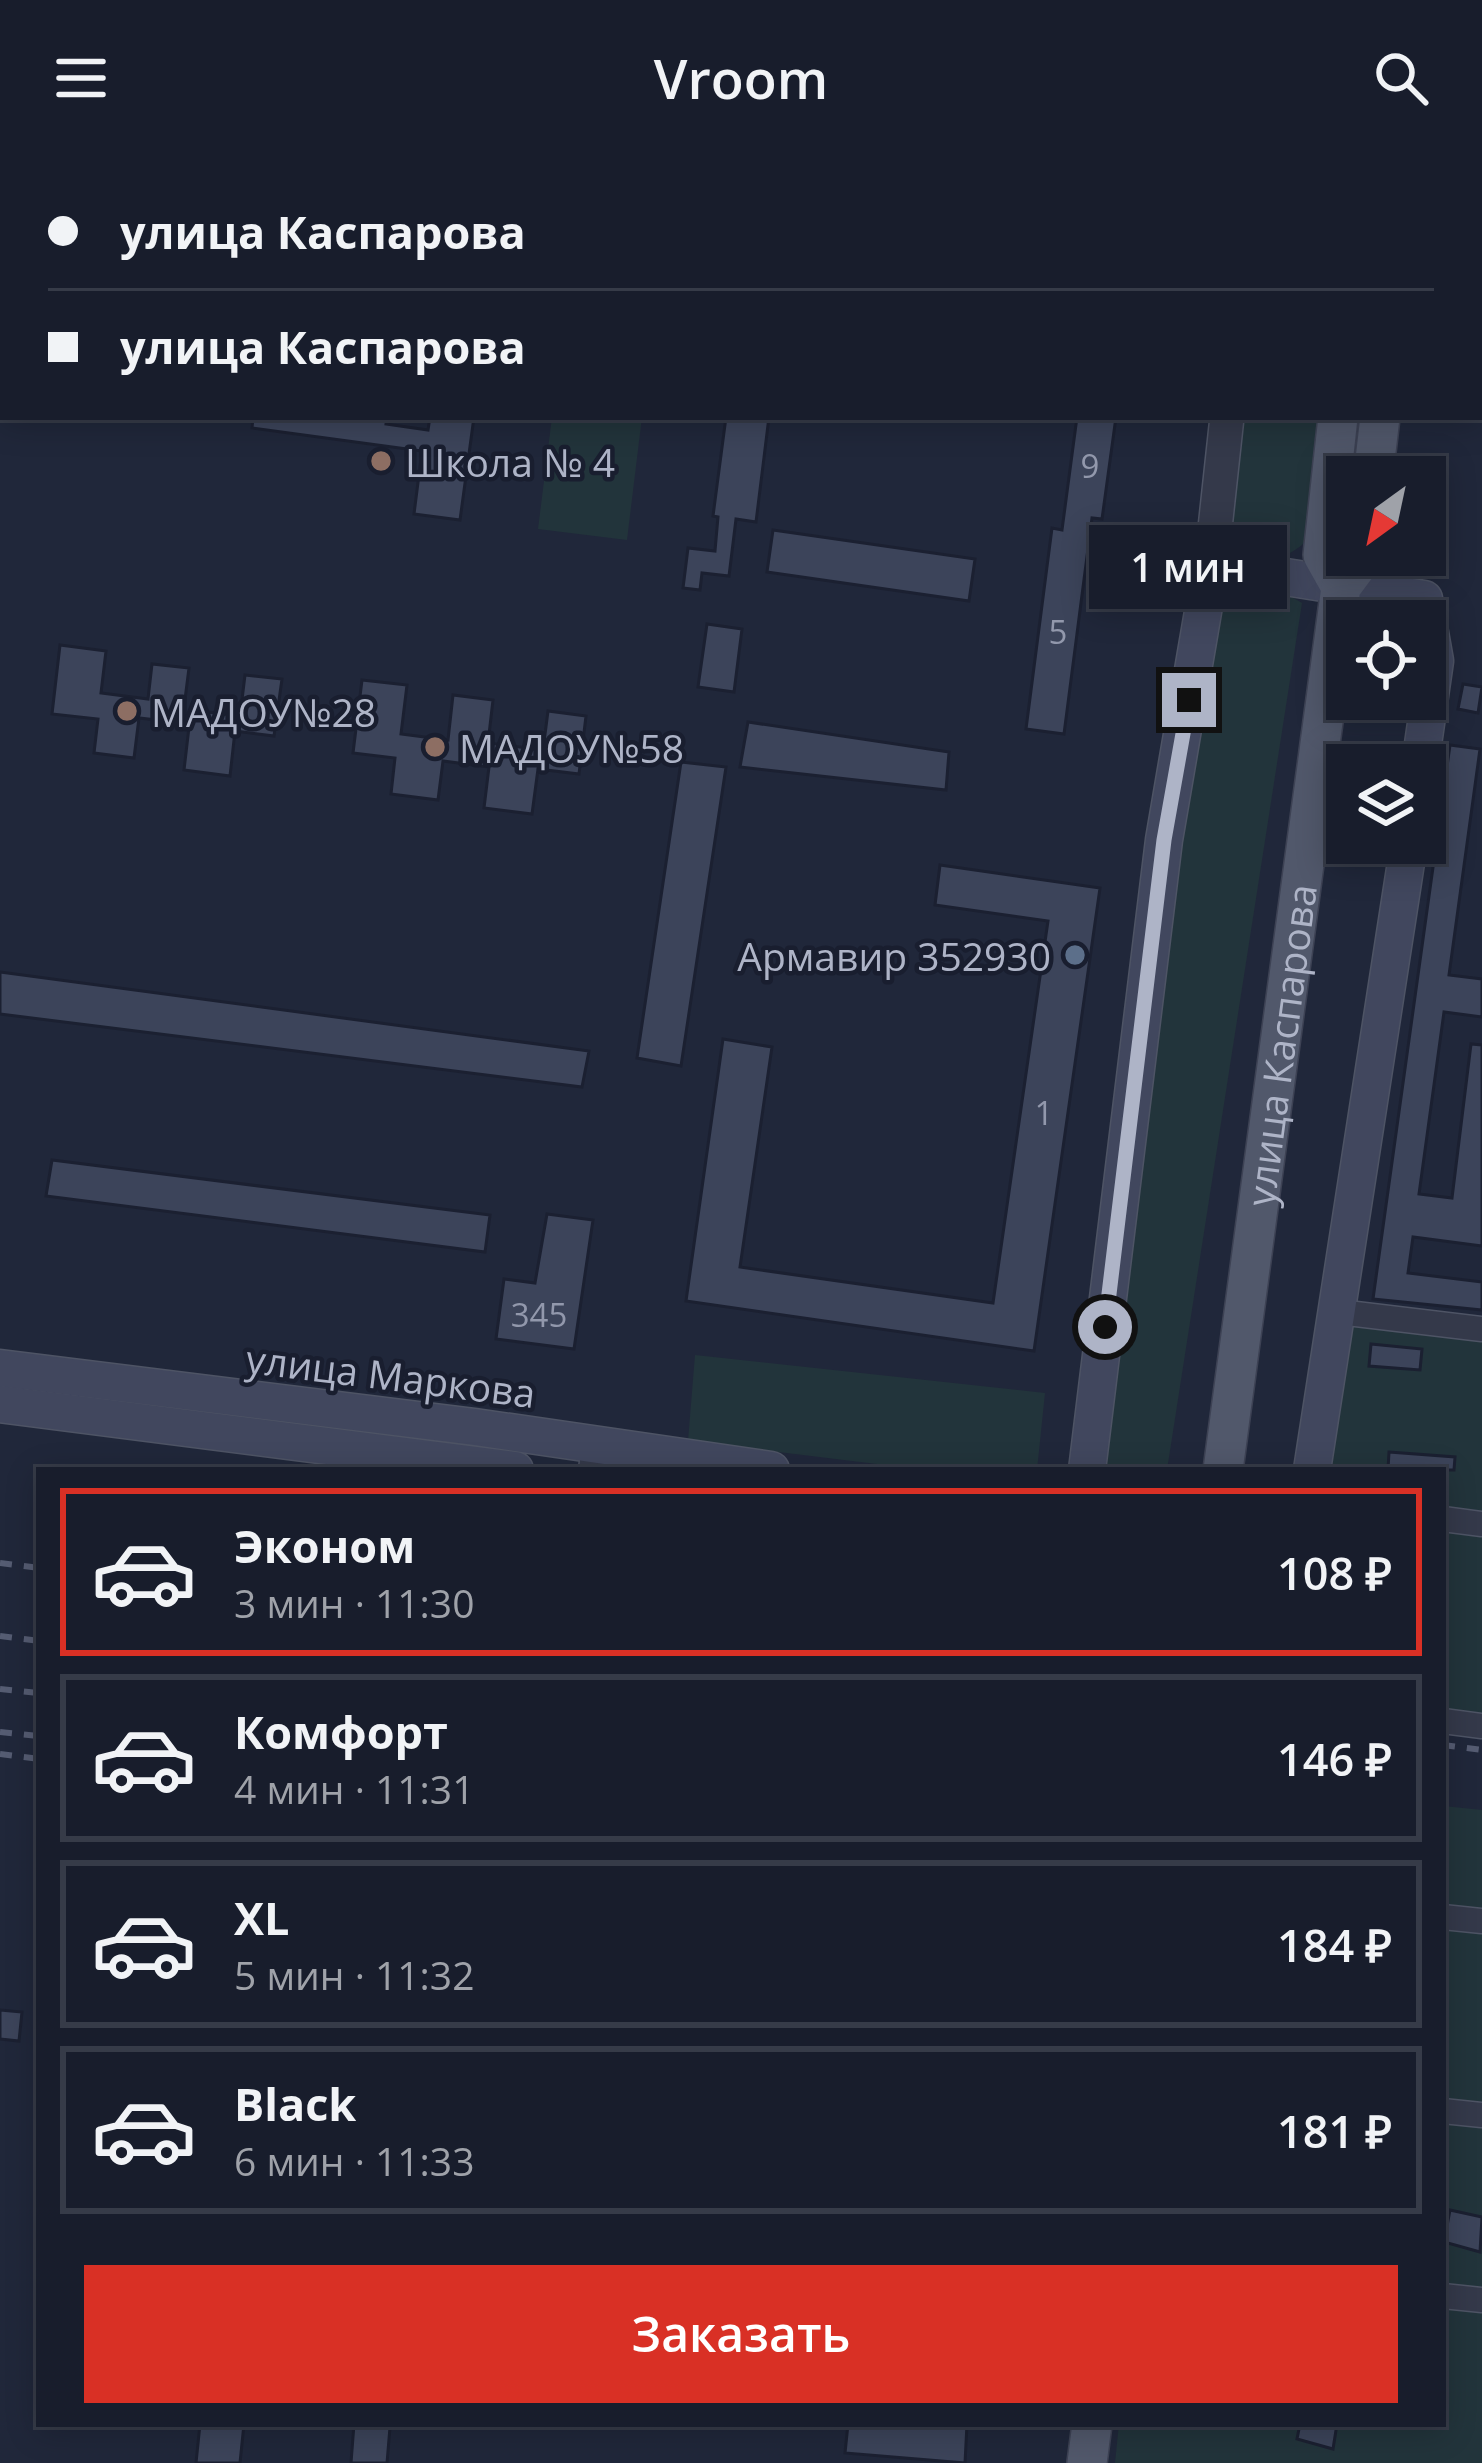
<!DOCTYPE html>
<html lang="ru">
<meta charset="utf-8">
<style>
:root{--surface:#181d2c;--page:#252a38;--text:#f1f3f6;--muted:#9fa2a9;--line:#363b48;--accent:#d93025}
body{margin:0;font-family:"Open Sans",sans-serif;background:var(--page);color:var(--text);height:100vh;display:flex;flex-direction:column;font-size:45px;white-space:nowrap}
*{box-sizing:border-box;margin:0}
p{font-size:39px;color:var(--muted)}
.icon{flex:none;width:66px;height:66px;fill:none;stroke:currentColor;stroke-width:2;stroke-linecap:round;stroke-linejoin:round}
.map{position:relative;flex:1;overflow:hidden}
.drawer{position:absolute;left:36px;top:1311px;width:1410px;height:960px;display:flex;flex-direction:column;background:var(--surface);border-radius:0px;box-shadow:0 6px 30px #0003,0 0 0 3px var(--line)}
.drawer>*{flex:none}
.hud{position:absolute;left:0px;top:0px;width:1482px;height:264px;box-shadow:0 6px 30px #0003,0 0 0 3px var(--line);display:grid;align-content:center;height:264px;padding:0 48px;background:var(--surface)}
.needle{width:78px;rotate:213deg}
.controls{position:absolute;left:1326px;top:300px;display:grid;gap:24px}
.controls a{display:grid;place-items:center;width:120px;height:120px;border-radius:0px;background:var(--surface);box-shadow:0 6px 30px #0003,0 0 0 3px var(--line);font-size:60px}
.end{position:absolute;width:54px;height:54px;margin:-27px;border:15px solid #aeb4c7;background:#111;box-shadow:0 0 0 6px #111}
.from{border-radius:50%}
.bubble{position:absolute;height:84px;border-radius:0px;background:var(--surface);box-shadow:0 6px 30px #0003,0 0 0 3px var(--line);font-size:39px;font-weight:600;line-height:84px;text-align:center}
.hud b{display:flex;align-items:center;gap:42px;height:114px;font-size:45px}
.hud b+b{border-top:3px solid var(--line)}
.hud i{width:30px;height:30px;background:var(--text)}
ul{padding:21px 0 0;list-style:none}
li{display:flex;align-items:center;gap:36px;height:168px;margin:0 24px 18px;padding:0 24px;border:6px solid var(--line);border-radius:0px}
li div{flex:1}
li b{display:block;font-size:45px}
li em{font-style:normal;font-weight:600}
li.on{border-color:var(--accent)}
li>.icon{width:108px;height:108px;stroke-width:1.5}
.action{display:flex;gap:24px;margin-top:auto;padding:24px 48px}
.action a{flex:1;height:138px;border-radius:0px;background:var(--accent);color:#fff;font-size:48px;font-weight:600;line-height:138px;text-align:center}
header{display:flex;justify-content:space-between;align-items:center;height:156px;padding:0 48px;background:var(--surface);font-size:54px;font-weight:600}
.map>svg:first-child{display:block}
</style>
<header><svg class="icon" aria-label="menu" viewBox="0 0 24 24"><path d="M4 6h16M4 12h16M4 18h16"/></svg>Vroom<svg class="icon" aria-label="search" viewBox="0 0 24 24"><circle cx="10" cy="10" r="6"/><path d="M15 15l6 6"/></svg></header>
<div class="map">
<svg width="1482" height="2307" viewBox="0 0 1482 2307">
<rect width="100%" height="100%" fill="#20273a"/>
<g fill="#22343b">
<path d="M552,261H642L627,384L538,373Z"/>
<path d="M1235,261H1326L1310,381C1286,409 1255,406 1228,385Z"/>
<path d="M1255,430L1278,433L1302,447L1167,1314H1104L1101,1291L1210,462L1227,438Z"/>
<path d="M1339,1156L1482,1173V1570L1443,1565V1314H1312Z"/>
<path d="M695,1199L1045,1237L1037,1314H926L688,1285Z"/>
<path d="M1443,1650L1482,1654V2307H1115L1119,2268H1443Z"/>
</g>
<g fill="#3c445a" stroke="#1b2031" stroke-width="3">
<path d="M253,261H387L386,268L428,274L430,261H474L460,364L414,358L422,295L252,272Z"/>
<path d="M726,261H769L756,366L736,363L729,420L702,417L700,434L683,432L688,392L715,395L718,361L713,360Z"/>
<path d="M1077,261H1116L1102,363L1092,362L1064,578L1026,573L1052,372L1062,374Z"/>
<path d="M773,374L975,403L969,445L767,416Z"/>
<path d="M707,468L742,473L734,536L698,531Z"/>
<path d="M60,489L106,495L101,537L148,543L152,508L189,512L182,567L139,562L134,602L94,597L98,563L52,558Z"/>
<path d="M245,519L282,523L274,580L235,575L230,620L184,614L191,554L240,560Z"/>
<path d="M362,524L407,529L401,578L448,584L453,539L493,544L488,587L543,594L548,555L586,560L579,618L538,613L532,658L484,652L489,611L443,605L438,644L391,638L395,602L353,597Z"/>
<path d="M1463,528L1482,531L1478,557L1458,553Z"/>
<path d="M748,566L949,596L946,634L740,611Z"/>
<path d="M1450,589L1480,593L1449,819L1482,823V861L1444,856L1419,1038L1452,1042L1471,888L1482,889V1090L1413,1081L1408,1117L1482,1126V1154L1373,1143Z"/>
<path d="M681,606L726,611L681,910L637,902Z"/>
<path d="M940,709L1100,732L1034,1195L686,1145L723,883L772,891L740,1111L993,1147L1048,765L935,749Z"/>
<path d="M0,816L589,895L582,931L0,858Z"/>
<path d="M52,1004L490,1059L485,1096L46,1040Z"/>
<path d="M547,1058L593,1064L574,1193L496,1183L504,1123L535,1127Z"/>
<path d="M1371,1188L1422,1193L1420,1214L1369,1210Z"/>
<path d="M1389,1296L1455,1301L1454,1314H1388Z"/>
<path d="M0,1854L22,1856L19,1885L0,1883Z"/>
<path d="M1450,2054L1482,2061L1480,2096L1444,2086Z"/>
<path d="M200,2268H244L240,2307H196Z"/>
<path d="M354,2268L390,2271L387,2307H351Z"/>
<path d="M848,2268H967L965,2307L845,2297Z"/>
<path d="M1300,2268H1337L1333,2293L1297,2283Z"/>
</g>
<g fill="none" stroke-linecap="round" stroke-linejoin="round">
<defs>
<g id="minor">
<path d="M1478,3V0"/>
<path d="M1479,89L1482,95"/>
<path d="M1479,124H1482"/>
<path d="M1339,1156L1482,1173"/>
<path d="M591,1314L594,1289"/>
<path d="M1443,1363L1482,1368"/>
<path d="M1443,1565L1482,1570"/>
<path d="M1443,1761L1482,1765"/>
<path d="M1443,1955L1482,1959"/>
<path d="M1443,2140L1482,2144"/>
</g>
<g id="tertiary">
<path d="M1255,3V0"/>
<path d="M1211,409L1227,261"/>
</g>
<g id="secondary">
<path d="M0,1212L475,1271L771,1314"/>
<path d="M0,1248L515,1314"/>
<path d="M1087,1314L1164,684L1211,409L1424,443L1435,505L1420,609"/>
<path d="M1312,1314L1409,687"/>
</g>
<g id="primary">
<path d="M1370,3L1371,0"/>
<path d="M1411,3V0"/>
<path d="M1338,261L1323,399L1341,431"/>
<path d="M1373,321L1380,261"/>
<path id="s1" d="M1223,1314L1341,431L1365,399"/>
<path d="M1087,2307L1092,2268"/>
</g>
</defs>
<use href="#minor" stroke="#4e5465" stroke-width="27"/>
<use href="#tertiary" stroke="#4e5465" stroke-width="36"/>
<use href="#secondary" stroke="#4e5465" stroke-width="39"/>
<use href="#primary" stroke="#3d4254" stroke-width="42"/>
<use href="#minor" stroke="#34394a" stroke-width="24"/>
<use href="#tertiary" stroke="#34394a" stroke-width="33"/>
<use href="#secondary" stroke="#41475e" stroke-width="36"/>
<use href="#primary" stroke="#51586b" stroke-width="39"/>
<g stroke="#555c72" stroke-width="6" stroke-dasharray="12 12" stroke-linecap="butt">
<path d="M0,1407L39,1412"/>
<path d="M0,1480L39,1485"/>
<path d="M0,1533L39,1537"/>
<path d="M0,1576L39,1580"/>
<path d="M1443,1589L1482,1594"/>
<path d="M0,1598L39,1603"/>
</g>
</g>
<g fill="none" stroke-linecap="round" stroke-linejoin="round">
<path stroke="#aeb4c7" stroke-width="15" d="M1105,1171L1164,684L1189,544"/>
</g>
<g fill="#8d6e63" stroke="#191e2f" stroke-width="4.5">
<circle cx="381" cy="305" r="12"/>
<circle cx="127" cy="555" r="12"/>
<circle cx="435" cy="591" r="12"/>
</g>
<circle fill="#5c6f8a" stroke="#191e2f" stroke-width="4.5" cx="1075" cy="799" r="12"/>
<g text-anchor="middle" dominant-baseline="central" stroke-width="9" stroke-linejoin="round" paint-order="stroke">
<g font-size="33" fill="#9298ac">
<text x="1090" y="309">9</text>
<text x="1058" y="475">5</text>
<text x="1044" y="956">1</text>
<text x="539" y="1158">345</text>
</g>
<g font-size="39" fill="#aeb4c7" stroke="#191e2f" text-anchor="start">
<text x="405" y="305">Школа № 4</text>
<text x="151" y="555">МАДОУ№28</text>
<text x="459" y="591">МАДОУ№58</text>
<text x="1051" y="799" text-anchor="end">Армавир 352930</text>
</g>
<g font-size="39" fill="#aeb4c7" stroke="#191e2f">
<text stroke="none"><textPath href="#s1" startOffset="429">улица Каспарова</textPath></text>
<text transform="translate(391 1219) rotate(7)">улица Маркова</text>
</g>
</g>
</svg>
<div class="controls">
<a><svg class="needle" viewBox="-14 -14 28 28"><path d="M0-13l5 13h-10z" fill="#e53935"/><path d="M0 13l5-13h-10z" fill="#9fa2a9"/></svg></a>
<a><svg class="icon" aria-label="locate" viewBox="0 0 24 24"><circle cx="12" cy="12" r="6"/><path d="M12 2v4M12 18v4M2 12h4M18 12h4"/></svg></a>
<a><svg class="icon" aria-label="layers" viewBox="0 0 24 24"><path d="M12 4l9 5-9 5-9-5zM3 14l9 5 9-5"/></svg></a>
</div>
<i class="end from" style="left:1105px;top:1171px"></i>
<i class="end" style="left:1189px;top:544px"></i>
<div class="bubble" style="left:1089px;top:369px;width:198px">1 мин</div>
<div class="hud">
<b><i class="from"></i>улица Каспарова</b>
<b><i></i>улица Каспарова</b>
</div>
<section class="drawer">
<ul>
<li class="on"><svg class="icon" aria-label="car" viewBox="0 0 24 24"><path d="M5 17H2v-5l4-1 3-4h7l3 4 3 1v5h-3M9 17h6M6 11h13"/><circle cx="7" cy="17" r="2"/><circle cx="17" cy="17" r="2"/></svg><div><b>Эконом</b><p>3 мин · 11:30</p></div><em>108 ₽</em></li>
<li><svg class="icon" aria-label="car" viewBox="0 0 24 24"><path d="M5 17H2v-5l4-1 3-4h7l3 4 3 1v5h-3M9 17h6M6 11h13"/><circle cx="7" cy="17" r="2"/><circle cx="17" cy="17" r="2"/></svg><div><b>Комфорт</b><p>4 мин · 11:31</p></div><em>146 ₽</em></li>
<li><svg class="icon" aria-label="car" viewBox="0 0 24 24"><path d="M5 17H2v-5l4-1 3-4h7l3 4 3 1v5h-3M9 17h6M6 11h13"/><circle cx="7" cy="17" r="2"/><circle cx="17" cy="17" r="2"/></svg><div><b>XL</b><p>5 мин · 11:32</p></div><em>184 ₽</em></li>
<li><svg class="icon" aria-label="car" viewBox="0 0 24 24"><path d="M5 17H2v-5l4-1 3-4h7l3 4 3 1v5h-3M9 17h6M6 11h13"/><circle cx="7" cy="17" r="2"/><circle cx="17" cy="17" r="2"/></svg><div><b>Black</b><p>6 мин · 11:33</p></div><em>181 ₽</em></li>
</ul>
<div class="action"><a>Заказать</a></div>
</section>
</div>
